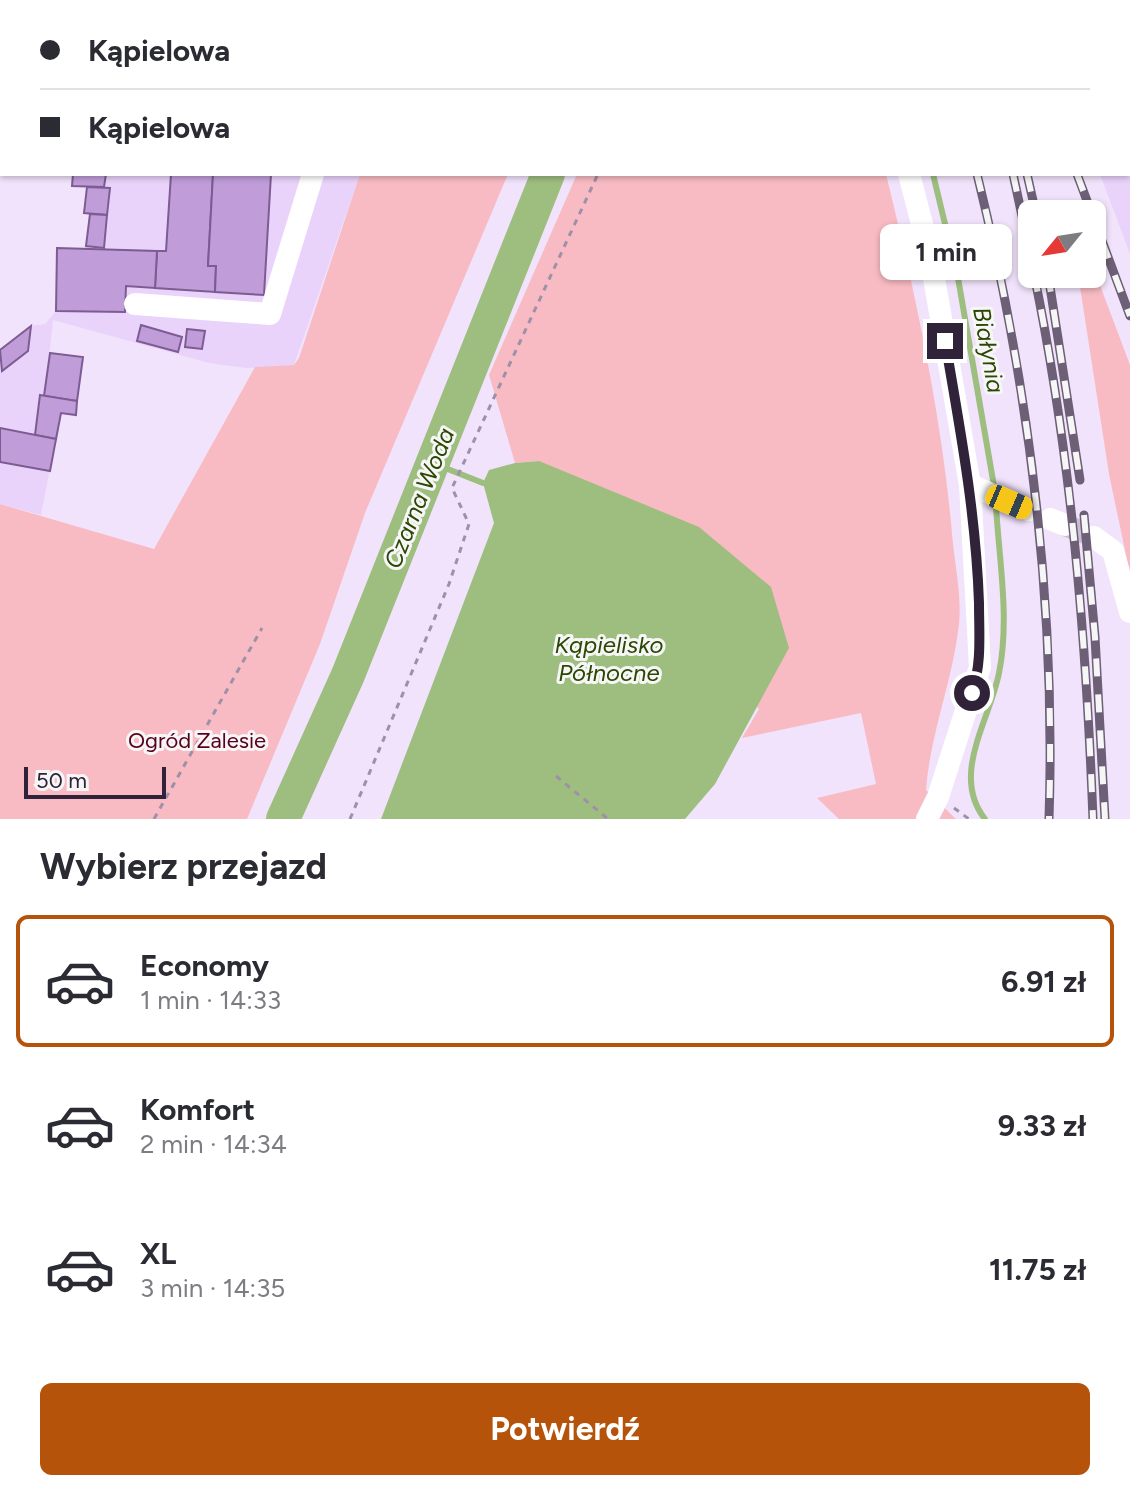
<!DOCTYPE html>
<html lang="pl">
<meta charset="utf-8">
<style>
:root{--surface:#fff;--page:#f7f7f7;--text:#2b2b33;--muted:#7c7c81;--line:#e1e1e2;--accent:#b45309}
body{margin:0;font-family:Figtree,sans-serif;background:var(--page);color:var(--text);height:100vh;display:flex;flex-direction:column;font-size:30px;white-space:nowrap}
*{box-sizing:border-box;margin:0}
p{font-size:26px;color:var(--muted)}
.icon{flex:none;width:44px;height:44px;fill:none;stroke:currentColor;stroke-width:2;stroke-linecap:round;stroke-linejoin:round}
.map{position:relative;height:819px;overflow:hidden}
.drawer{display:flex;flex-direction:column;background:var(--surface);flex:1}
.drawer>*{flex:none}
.guide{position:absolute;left:0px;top:0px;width:1130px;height:176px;box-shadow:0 2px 6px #0004;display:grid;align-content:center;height:176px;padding:0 40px;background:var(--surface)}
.needle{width:52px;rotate:240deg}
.controls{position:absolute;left:1018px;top:200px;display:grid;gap:16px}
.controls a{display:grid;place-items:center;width:88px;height:88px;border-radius:12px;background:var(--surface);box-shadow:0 2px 6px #0004;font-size:40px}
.scale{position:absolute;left:24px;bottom:20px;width:142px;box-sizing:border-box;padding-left:8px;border:4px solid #302239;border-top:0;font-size:22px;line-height:28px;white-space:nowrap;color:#302239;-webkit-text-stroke:6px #f6f6f6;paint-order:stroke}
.end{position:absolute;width:36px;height:36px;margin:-18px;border:10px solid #302239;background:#fff;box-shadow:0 0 0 4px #fff}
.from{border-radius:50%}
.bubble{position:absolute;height:56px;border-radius:12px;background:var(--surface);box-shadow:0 2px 6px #0004;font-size:26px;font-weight:700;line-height:56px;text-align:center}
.car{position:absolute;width:24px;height:48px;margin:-24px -12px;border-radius:10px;box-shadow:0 0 6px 2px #0007;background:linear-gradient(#f5c518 24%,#345 0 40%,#f5c518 0 76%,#345 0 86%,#f5c518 0)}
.guide b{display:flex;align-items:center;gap:28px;height:76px;font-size:30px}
.guide b+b{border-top:2px solid var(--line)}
.guide i{width:20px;height:20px;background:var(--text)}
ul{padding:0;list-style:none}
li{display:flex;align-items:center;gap:24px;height:132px;margin:0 16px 12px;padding:0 24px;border:4px solid transparent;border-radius:12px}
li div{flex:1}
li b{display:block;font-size:30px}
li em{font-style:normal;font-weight:700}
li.selected{border-color:var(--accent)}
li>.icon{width:72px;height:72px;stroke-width:1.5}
h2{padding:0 40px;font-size:36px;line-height:96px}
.cta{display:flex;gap:16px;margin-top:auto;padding:16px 40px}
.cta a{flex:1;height:92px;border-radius:12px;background:var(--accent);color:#fff;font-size:32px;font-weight:700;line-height:92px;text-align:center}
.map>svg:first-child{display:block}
</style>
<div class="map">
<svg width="1130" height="819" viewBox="0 0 1130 819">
<rect width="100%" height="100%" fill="#f1e3fb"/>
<g fill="#ead3fb">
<path d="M1059,0H1130V254L1100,174H1128V2Z"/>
<path d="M73,174H360L294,365L246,368L209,363L53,320L45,395L77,401L76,415L61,414L41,515L0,504V350L31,326L45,324L56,311L57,248H86L90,214L84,213L87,187L72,186Z"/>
</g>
<g fill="#f9bbc3">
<path d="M224,0H571L570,2Z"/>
<path d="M633,0H843L844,2H633Z"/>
<path d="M360,174H508L365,513L320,644L247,819H0V504L154,549L255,367L294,365L299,358Z"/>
<path d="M577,174H886C915,292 941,411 952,533C954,561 962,595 959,624C953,680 930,734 926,790L956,819H839L817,798L876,784L861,713L742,738L759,709L539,461L515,463L489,375Z"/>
<path d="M1092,264L1130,365V574L1109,474L1078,274H1092Z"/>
</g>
<path fill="#9ebe80" d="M539,461L699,527L771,587L789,648L715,784L685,819H381L494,523L483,483L489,470L515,463Z"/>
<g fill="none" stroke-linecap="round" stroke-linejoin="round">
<g stroke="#9ebe80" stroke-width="6">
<path d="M884,0V2"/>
<path d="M933,174L958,278L994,486"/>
<path d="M430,462L483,483"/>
<path d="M985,819C950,775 990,720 999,673C1010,619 999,560 996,506"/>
</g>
<g stroke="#9ebe80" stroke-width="34">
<path d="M604,2L605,0"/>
<path d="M283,819L348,675L548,174"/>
</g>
</g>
<g fill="#c09dd8" stroke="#7c5c92" stroke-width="2">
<path d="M1130,63V143L1128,139Z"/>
<path d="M73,174H106L104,187L72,186Z"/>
<path d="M171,174H213L208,266H216L215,292L155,288L157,251H166Z"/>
<path d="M213,174H271L264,295L215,292L216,266H208Z"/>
<path d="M87,187L110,188L107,215L84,213Z"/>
<path d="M90,214L107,215L104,248L86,246Z"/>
<path d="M57,248L157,251L155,288L126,286L125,312L56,311Z"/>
<path d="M141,325L182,337L178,352L137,341Z"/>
<path d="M31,326L28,351L2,371L0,350Z"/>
<path d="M187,329L205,331L202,349L185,347Z"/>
<path d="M50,353L83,357L77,401L44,396Z"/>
<path d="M40,395L77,401L76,415L61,413L56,439L35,435Z"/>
<path d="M0,428L56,439L50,471L0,462Z"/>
</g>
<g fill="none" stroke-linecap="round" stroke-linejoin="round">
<path stroke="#cabcd4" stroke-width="22" stroke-dasharray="22 11" stroke-linecap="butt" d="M1065,525L1094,537"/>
<g stroke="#9e90a8" stroke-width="3" stroke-dasharray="6 6" stroke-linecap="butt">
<path d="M66,0V2"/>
<path d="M655,2L657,0"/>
<path d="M0,89L2,81"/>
<path d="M556,776L608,819"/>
<path d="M954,808L969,819"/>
<path d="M154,819L262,628"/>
<path d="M350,819L449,584L469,524L452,488L598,174"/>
</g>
<g stroke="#fff" stroke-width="22">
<path d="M863,0L864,2"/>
<path d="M38,2L39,0"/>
<path d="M0,131L2,124"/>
<path d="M909,174L930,255L970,485L980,667L938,797L927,819"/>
<path d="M135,304L270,314L313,174"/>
<path d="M970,485L1029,510"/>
<path d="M1050,519L1065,525"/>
<path d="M1094,537L1113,551L1130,612"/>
</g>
<defs>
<g id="rail">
<path d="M930,0V2"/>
<path d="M966,0L967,2"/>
<path d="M982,0L983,2"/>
<path d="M1011,0V2"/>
<path d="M977,174C1029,385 1056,602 1049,819"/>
<path d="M1013,174L1032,262"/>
<path d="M1027,174L1036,214"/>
<path d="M1077,174L1130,316"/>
<path d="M1034,274C1071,454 1086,636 1093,819"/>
<path d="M1048,274L1080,480"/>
<path d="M1084,515L1095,637L1105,819"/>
</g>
</defs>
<use href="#rail" stroke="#6d5f76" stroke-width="9"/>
<use href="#rail" stroke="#f6f6f6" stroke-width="6" stroke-dasharray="18" stroke-linecap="butt"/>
</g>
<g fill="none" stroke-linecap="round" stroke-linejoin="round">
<path stroke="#302239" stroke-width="10" d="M945,341C960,428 976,514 979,603C979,635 982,663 972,693"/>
</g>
<g text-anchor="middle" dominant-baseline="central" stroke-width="6" stroke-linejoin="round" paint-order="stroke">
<g font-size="22" fill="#59001d" stroke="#f6f6f6">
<text x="197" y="740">Ogród Zalesie</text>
</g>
<g font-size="24" font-style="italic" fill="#2b4702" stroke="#f6f6f6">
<text transform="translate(989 350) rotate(80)">Białynia</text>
<text transform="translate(419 498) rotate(-68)">Czarna Woda</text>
<text x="609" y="644">Kąpielisko<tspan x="609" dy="28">Północne</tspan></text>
</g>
</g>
</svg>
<div class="controls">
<a><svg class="needle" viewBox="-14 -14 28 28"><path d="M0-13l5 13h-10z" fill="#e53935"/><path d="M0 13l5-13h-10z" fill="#7c7c81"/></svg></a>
</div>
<div class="scale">50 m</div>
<i class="end from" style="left:972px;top:693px"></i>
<i class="end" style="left:945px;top:341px"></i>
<div class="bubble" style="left:880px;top:224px;width:132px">1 min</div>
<i class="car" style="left:1009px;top:502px;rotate:113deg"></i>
<div class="guide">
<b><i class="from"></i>Kąpielowa</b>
<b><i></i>Kąpielowa</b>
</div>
</div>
<section class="drawer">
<h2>Wybierz przejazd</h2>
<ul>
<li class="selected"><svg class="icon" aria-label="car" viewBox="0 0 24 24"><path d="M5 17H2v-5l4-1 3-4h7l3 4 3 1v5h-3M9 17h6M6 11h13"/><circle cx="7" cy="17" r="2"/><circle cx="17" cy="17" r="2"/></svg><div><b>Economy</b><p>1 min · 14:33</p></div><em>6.91 zł</em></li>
<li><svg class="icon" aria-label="car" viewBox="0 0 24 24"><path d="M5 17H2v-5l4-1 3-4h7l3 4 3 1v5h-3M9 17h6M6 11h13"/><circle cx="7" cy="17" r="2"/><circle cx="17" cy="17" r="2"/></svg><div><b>Komfort</b><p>2 min · 14:34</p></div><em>9.33 zł</em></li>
<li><svg class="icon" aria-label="car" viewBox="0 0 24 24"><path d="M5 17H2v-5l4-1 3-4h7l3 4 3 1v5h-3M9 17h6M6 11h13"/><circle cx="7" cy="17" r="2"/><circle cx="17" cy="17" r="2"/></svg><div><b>XL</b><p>3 min · 14:35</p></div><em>11.75 zł</em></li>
</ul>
<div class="cta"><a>Potwierdź</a></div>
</section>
